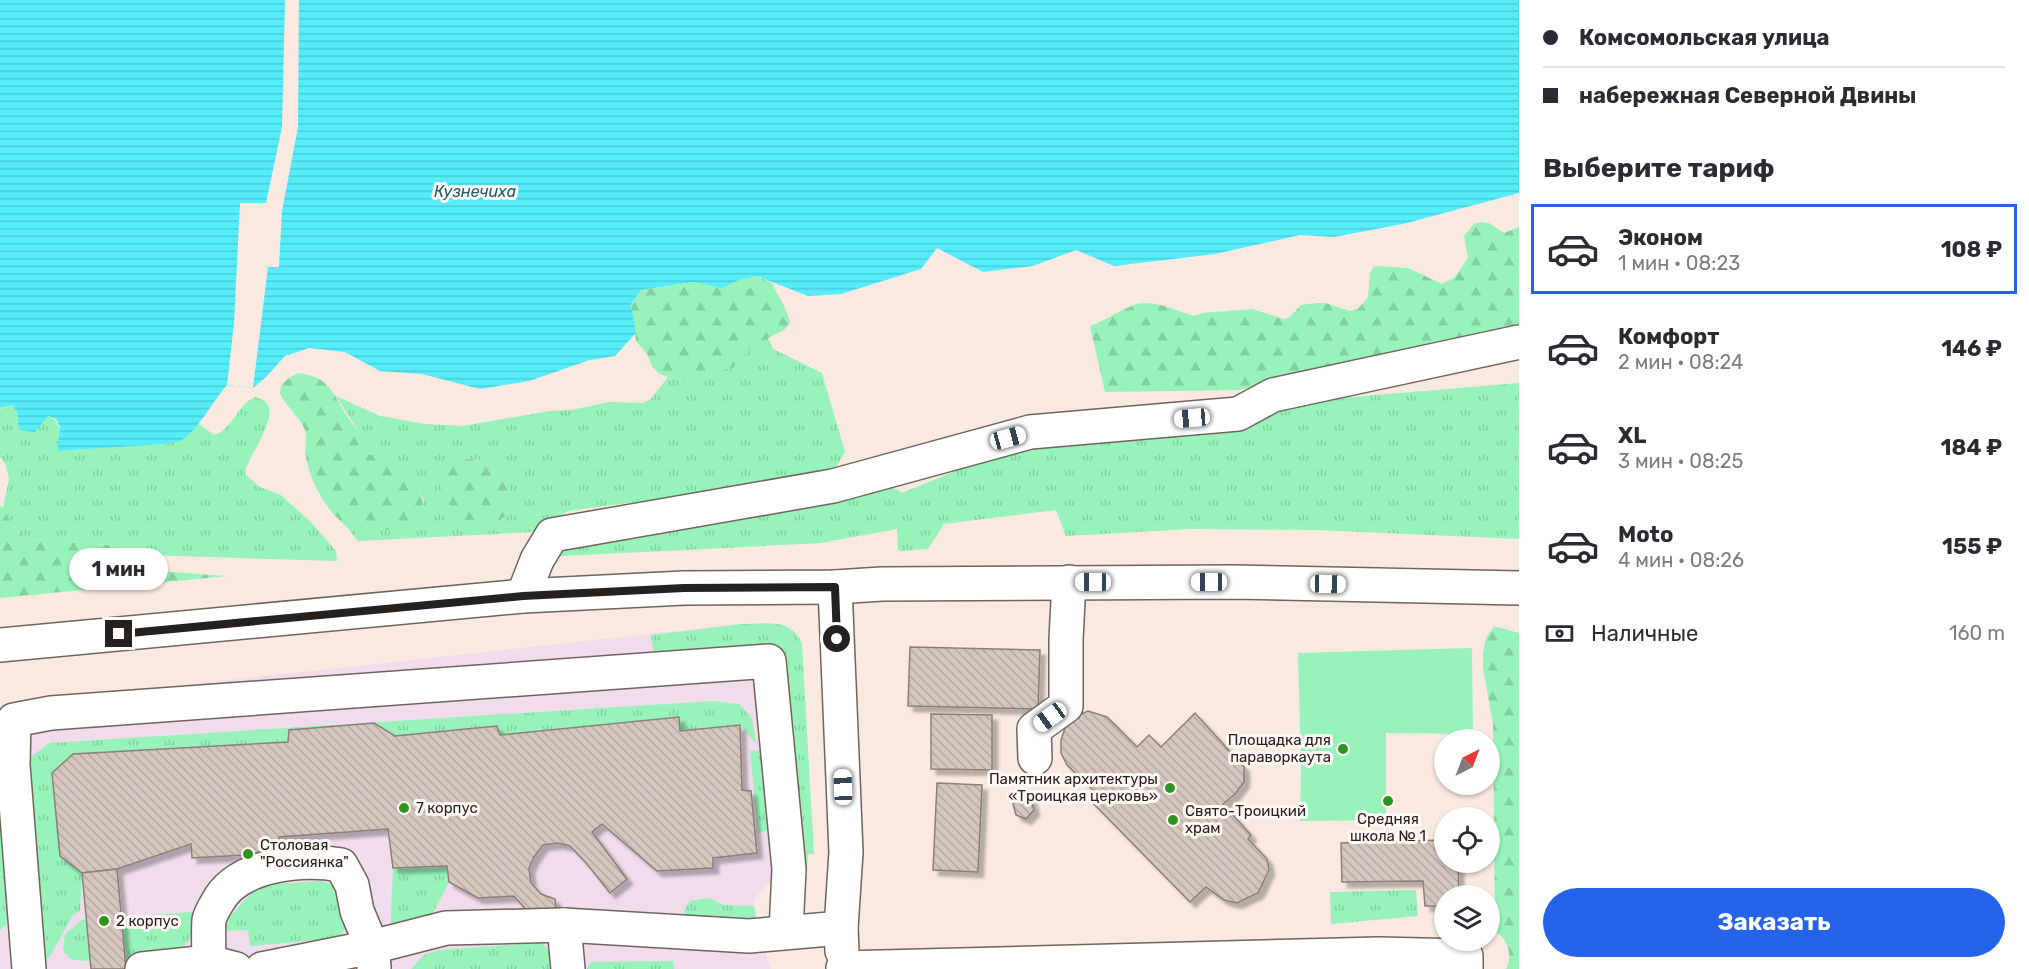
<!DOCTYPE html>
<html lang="ru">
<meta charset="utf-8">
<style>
:root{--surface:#fff;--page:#f7f7f7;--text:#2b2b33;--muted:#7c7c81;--line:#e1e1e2;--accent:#2563eb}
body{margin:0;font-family:Rubik,sans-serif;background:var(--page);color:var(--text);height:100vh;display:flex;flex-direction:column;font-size:22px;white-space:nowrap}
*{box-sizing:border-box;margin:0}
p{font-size:20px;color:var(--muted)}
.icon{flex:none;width:33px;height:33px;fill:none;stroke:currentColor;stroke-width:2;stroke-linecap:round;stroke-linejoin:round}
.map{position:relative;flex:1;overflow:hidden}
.side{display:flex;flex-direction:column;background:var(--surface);width:510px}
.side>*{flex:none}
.guide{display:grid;align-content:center;height:132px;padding:0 24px;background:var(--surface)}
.needle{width:39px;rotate:42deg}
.controls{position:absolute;left:1434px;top:729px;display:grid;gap:12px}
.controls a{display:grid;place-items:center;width:66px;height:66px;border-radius:50%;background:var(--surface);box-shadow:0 2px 4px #0004;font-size:30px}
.end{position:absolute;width:27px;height:27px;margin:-14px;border:8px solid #27211e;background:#fff;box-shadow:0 0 0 3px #fff}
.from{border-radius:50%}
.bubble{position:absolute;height:42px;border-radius:21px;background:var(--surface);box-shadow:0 2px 4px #0004;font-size:20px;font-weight:700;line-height:42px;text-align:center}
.car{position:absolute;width:18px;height:36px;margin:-18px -9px;border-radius:8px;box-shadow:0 0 4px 2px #0007;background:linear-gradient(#fff 24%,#345 0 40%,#fff 0 76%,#345 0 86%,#fff 0)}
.guide b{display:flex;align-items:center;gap:21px;height:57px;font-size:22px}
.guide b+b{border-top:2px solid var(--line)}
.guide i{width:15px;height:15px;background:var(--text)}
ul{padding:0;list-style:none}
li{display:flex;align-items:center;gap:18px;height:90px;margin:0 12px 9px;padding:0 12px;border:3px solid transparent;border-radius:0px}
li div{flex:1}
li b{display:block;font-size:22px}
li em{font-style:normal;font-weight:700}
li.active{border-color:var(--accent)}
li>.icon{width:54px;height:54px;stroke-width:1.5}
h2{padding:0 24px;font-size:27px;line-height:72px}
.pay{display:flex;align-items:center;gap:15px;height:66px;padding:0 24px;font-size:22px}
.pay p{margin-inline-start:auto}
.button{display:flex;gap:12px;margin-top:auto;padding:12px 24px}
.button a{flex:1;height:69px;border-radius:36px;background:var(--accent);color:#fff;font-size:24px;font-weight:700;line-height:69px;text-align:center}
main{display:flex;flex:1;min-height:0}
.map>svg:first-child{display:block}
</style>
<main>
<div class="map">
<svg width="1519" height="969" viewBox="0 0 1519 969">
<defs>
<pattern id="grass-tufts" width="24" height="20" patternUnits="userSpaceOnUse" patternTransform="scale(1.5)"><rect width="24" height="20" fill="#97f3ba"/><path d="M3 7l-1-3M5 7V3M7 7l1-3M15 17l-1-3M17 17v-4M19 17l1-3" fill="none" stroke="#82d09f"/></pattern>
<pattern id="forest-firs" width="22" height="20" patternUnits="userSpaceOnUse" patternTransform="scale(1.5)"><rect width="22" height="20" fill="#97f3ba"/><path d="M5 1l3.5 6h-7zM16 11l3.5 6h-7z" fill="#82d09f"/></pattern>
<pattern id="water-rules" width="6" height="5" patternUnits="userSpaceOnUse" patternTransform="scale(1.5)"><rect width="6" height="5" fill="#55edfa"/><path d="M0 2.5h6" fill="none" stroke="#4acbd6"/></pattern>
<pattern id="building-back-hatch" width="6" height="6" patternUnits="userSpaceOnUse" patternTransform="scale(1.5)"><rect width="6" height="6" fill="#d4c5be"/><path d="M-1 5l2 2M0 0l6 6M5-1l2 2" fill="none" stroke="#b6a9a3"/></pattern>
<filter id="shadow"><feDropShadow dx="5.5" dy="5.5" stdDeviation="1.5" flood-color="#0004"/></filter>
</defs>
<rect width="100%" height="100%" fill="#f9e9e1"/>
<path fill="#f0dceb" d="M742,624L798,645L812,854H808L807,867L782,870L753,900L759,935L771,969H0V705Z"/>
<g fill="url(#grass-tufts)" fill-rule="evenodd">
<path d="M768,337L773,349L822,373L845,452L831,476L568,511L533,532L358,541L347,527H375L391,531L408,530C412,523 421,513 423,505C425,499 420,492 417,487C405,463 399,454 370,455C364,449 365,441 360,433C352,421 344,409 336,396L380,416L425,424L462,426L550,411L571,410L609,402L643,403L651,399L668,377L684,378L709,371L733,368L752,346ZM467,459L484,460L504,478L498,522L465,520L459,461Z"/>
<path d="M1519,383V539L1318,530L1190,529L1066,536L1056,510L944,524L928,549L898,551L897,529L821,543L544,557L554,544L774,514L833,504L886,483L902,493L1001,452L1280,403Z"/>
<path d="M255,397C292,404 246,456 245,474L260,487L281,495L311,522L336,551L337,561L147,555L124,546L27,539L14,528L3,508L9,479L5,463L0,457V409L12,404L17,412L19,430L39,424L48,416C65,423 58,436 57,451L166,444L181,440L199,424L214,435C232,431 237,404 255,397Z"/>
<path d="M742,624C767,624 791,617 802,644L814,854H808L807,867H799L781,647L655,660L651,635Z"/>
<path d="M713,701L739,704L752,718L756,744L740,725L680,731L679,717L500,735L497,726L395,736L374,723L289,730L288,742L73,754L52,773L60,856L82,873L80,911L73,915L49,958H41L24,769L33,755L50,743Z"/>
<path d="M765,750L773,829L758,833L750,751Z"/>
<path d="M0,800L10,913L6,925L0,930Z"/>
<path d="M447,866L449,882L426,926L390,936L393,868Z"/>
<path d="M322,881L335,886L347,925L341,935L328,939L250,946L248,930L223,931V924L259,885Z"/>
<path d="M1416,890L1418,916L1331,924L1330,892Z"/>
<path d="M709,898L723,905L754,906L757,921H686L684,910L690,901Z"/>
<path d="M192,912C193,922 195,935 187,943C172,958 105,959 81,961L71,959L63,950L65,934L82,920Z"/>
<path d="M541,943C550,949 553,958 553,969H411L424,955L438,950Z"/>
<path d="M673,961L674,969H587L591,962Z"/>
</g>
<g fill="url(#forest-firs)">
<path d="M1481,222L1489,223L1504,233L1519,227V327L1239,390L1105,392L1090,326C1104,321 1116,313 1129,307C1150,296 1174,311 1194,316L1202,313L1252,309L1284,319L1290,317L1301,305L1317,303H1325L1350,311L1358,309L1368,297L1370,273L1374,266L1408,268L1442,284L1455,277L1468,258L1464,236L1474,224Z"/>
<path d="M757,276L772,283C778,297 787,307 790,323L784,330L752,346L733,368L709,371L684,378L668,377L660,374L653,368L647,354L636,341L631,304L641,290L695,282L722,288L739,280Z"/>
<path d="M298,373C330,376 334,396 349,419C353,425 360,431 363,438C366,445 365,450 370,455C376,455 383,454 389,455C407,460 430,499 421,516C418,521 412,526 408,530L391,531L375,527H347C326,510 311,484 306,457C304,447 309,436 303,426C299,417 280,399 280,392C280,382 291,377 298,373Z"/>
<path d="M467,459L484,460L504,478L509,486L508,508L505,516L498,522L465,520C451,508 430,489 446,472C452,465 457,461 467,459Z"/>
<path d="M0,506L3,508L14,528L27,539L124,546L147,555V562L151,569L159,571L227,576L0,598Z"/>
<path d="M1494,626L1519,633V969H1506C1513,955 1508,939 1495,931L1493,724L1483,668V653L1486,638Z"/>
</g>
<path fill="#97f3ba" d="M1472,648L1473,734L1386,733V820L1300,821L1301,764L1298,653Z"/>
<path fill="url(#water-rules)" d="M0,0H1519V193L1403,224L1334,237L1300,235L1215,254L1114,266L1076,250L1033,266L983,272L937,248L921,269L841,294L808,296L757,276L739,280L722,288L694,282L641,290L631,304L636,333L615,356L590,360L529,381L480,389L422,374L380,371L345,352L309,348L285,356L266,377L253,388L227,385C214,399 196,434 180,441C176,442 170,443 166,444L57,451L60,427L56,419L48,416L35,432L19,430L17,412L12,405L0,408Z"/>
<path fill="#f9e9e1" d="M285,0H299L298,127L282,211L279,267H268L253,388L227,385L234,323L240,203H266L282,127Z"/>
<g fill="url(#building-back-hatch)" stroke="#8d7e78" stroke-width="1.5" filter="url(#shadow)">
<path d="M910,647L1040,650L1038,709L908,706Z"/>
<path d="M1088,711L1107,717L1137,747L1149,735L1161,747L1195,713L1244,767V782L1235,794L1223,804L1251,835L1248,839L1267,859L1269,870L1258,893L1237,903L1224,900L1206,887L1190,902L1089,799L1095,792L1067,765L1061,753V740L1065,728L1074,717Z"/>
<path d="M931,714L992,715V770L931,769Z"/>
<path d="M679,717L680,731L740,725L742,790L751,791L757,853L713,858V868L657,871L602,824L592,832L627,879L610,893L587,864L570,846L558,843L543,845L534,857L529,868L531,883L541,894L555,899L557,919L529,913L514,896L478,898L449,882L447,866L393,868L388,829L279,837L280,853L192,858L191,844L117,869L82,873L60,856L52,773L73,754L288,742L289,730L374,723L395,736L497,726L500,735Z"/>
<path d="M937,783L982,785L978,872L933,870Z"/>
<path d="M1019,796L1031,798L1034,810L1026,819L1016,815L1013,804Z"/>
<path d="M1444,840V862H1458L1459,896H1444V906H1425L1423,881L1342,882L1341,843Z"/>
<path d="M117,869L126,969H91L82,873Z"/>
</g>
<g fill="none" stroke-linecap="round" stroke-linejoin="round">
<defs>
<g id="minor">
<path d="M835,587L846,852L841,928L842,951"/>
<path d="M523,596L537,560L552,535L833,486L1030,432L1238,414L1273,395L1519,342"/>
<path d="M0,645L523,596L684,588L835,587L882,584L1232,582L1519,588"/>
<path d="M1035,758L1034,729L1066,706V639L1069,582"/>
<path d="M564,925L568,969"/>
<path d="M209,962C209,948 208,933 209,920C210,915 214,908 217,903C237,864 302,858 341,865L352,885L357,911L372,947L374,967"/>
<path d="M843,968L1378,954L1466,956V969"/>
<path d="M29,969L13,765L14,720L51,713L769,661L789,869L786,932"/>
<path d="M142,969L209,962L236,969"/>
<path d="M262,969L372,947L446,928L564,925L749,936L841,928"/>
</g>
</defs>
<use href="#minor" stroke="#71645d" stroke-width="36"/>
<use href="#minor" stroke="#fff" stroke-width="33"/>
</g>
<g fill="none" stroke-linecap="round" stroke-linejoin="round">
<path stroke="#27211e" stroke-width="8" d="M119,634L523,596L684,588L835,587L837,639"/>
</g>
<g fill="#2b951e" stroke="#fff8f5" stroke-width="2">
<circle cx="1343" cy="749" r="6"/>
<circle cx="1170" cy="788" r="6"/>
<circle cx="1388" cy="801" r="6"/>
<circle cx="404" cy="808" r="6"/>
<circle cx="1173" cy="820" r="6"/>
<circle cx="248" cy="854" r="6"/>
<circle cx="104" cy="921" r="6"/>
</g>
<g text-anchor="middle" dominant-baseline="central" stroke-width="6" stroke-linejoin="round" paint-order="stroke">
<g font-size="15" fill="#27211e" stroke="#fff8f5" text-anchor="start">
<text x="1331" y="740" text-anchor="end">Площадка для<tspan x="1331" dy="17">параворкаута</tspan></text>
<text x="1158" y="779" text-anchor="end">Памятник архитектуры<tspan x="1158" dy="17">«Троицкая церковь»</tspan></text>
<text x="416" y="808">7 корпус</text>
<text x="1185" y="811">Свято-Троицкий<tspan x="1185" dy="17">храм</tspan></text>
<text x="1388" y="819" text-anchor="middle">Средняя<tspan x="1388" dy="17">школа № 1</tspan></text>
<text x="260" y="845">Столовая<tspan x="260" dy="17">"Россиянка"</tspan></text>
<text x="116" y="921">2 корпус</text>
</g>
<g font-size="16" font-style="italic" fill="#205e63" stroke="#fff8f5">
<text x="475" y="191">Кузнечиха</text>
</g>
</g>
</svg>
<div class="controls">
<a><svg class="needle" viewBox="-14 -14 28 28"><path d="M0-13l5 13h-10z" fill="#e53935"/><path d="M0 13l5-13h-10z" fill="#7c7c81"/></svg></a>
<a><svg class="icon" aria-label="locate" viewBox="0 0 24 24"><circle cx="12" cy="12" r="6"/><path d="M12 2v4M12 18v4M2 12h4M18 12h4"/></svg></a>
<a><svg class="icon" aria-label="layers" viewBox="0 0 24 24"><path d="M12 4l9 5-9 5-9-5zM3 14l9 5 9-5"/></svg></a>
</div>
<i class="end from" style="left:837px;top:639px"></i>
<i class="end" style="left:119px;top:634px"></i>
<div class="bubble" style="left:69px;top:548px;width:99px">1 мин</div>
<i class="car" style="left:1192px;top:418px;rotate:265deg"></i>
<i class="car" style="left:1008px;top:438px;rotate:75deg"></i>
<i class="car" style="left:1093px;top:582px;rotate:270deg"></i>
<i class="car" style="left:1209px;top:582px;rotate:270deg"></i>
<i class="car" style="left:1328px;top:584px;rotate:91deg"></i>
<i class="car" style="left:1050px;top:717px;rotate:234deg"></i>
<i class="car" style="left:843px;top:787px;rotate:358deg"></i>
</div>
<section class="side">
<div class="guide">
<b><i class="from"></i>Комсомольская улица</b>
<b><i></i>набережная Северной Двины</b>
</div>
<h2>Выберите тариф</h2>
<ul>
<li class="active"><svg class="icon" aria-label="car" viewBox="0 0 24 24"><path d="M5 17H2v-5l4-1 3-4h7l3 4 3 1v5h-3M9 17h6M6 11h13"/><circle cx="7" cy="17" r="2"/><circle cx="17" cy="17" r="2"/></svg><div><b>Эконом</b><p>1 мин · 08:23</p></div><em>108 ₽</em></li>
<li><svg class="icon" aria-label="car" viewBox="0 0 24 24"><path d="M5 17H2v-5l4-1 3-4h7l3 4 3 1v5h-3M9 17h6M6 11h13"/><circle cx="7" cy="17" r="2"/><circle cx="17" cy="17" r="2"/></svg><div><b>Комфорт</b><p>2 мин · 08:24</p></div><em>146 ₽</em></li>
<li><svg class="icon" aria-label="car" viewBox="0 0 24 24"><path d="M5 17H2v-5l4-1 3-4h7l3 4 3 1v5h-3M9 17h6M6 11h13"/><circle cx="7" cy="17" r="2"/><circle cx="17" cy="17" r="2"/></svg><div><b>XL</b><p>3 мин · 08:25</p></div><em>184 ₽</em></li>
<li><svg class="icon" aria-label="car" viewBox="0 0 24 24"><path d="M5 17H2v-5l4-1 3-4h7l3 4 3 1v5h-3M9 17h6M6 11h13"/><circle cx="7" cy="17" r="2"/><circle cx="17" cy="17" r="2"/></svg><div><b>Moto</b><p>4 мин · 08:26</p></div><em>155 ₽</em></li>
</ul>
<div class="pay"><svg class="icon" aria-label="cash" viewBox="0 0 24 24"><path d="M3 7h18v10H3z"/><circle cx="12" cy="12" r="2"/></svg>Наличные<p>160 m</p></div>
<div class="button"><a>Заказать</a></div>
</section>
</main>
